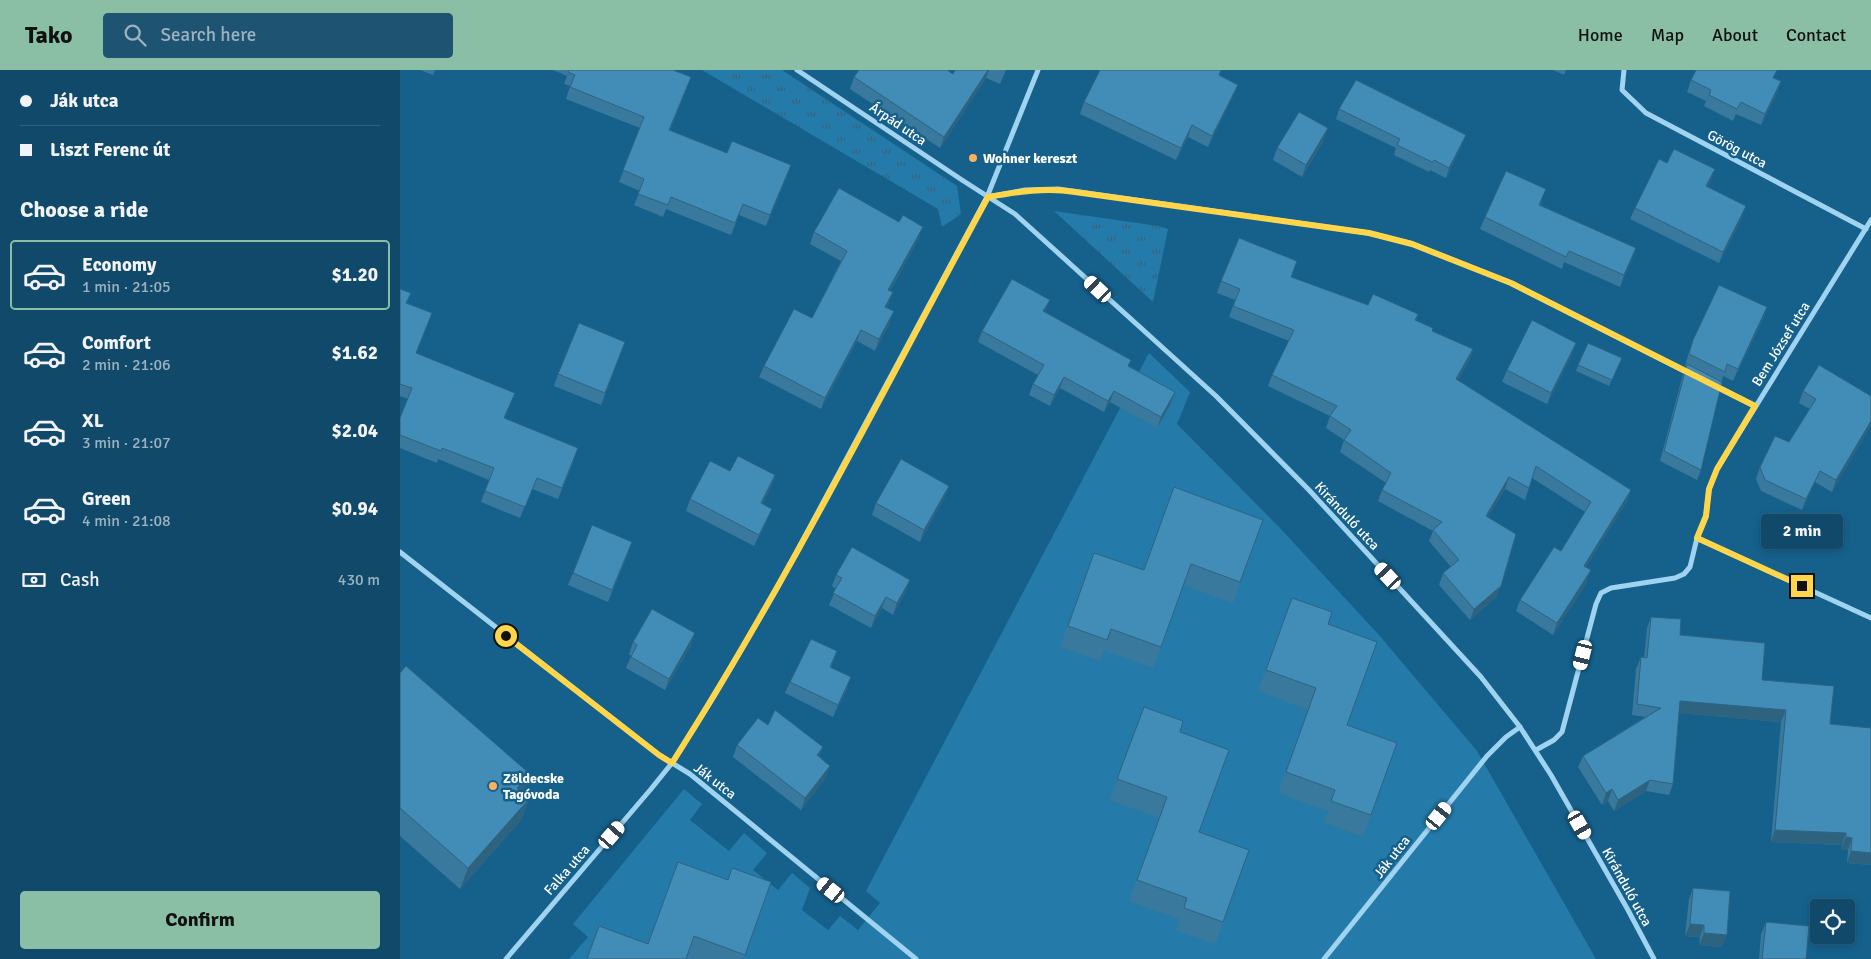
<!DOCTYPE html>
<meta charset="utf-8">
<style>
:root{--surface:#104969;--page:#1e5371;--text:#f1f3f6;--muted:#9cb2c0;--line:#30617d;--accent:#8abfa5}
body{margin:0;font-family:Signika,sans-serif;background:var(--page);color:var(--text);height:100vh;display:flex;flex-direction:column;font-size:19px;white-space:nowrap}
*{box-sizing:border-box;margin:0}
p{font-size:16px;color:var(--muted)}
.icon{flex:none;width:28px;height:28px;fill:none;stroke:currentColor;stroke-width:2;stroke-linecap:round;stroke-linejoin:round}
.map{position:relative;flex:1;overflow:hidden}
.details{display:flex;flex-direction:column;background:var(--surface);width:400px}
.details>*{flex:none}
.guide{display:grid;align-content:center;height:110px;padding:0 20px;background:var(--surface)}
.buttons{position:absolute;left:1410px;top:829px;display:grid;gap:10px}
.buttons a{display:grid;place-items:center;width:45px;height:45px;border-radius:5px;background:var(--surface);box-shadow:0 2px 8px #0003,0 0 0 1px var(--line);font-size:25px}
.end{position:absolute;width:22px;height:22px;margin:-11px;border:6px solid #ffd54a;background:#111;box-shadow:0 0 0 2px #111}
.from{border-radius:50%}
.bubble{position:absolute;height:35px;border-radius:5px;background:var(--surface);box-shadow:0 2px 8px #0003,0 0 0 1px var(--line);font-size:16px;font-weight:800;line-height:35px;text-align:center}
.car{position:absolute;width:15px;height:30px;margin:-15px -8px;border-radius:6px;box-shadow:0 0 4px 1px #0007;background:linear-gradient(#fff 24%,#345 0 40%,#fff 0 76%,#345 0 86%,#fff 0)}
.guide b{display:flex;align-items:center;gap:18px;height:48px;font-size:19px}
.guide b+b{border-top:1px solid var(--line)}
.guide i{width:12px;height:12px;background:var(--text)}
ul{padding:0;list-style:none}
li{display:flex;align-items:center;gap:15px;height:70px;margin:0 10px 8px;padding:0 10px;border:2px solid transparent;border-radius:5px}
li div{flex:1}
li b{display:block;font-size:19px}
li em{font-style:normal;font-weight:800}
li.selected{border-color:var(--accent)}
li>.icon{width:45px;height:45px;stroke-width:1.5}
h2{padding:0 20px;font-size:22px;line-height:60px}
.pay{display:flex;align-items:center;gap:12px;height:55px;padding:0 20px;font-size:19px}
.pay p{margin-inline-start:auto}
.action{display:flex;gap:10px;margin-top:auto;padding:10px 20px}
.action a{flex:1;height:58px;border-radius:5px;background:var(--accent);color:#111;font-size:20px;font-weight:800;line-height:58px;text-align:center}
header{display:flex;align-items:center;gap:30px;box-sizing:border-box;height:70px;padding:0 25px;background:var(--accent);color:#111}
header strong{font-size:24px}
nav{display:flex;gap:28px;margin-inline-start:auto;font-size:18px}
.search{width:350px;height:45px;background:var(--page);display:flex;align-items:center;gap:12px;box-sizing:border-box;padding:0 18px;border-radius:5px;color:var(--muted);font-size:19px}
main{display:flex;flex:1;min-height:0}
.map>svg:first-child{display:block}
</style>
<header>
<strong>Tako</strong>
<div class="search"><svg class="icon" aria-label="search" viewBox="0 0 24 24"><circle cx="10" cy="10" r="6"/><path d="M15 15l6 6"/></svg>Search here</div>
<nav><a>Home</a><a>Map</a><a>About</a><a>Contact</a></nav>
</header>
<main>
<section class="details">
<div class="guide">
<b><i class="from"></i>Ják utca</b>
<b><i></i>Liszt Ferenc út</b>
</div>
<h2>Choose a ride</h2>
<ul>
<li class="selected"><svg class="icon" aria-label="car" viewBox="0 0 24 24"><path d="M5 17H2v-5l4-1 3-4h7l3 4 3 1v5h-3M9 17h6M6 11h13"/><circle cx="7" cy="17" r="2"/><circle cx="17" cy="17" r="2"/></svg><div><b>Economy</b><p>1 min · 21:05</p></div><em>$1.20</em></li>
<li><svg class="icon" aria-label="car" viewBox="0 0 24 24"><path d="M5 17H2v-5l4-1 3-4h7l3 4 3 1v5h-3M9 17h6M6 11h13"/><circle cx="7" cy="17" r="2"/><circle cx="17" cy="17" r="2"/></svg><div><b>Comfort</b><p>2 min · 21:06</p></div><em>$1.62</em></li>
<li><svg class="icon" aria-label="car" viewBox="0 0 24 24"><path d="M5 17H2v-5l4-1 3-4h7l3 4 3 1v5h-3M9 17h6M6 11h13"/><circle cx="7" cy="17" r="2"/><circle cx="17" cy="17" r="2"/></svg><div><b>XL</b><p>3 min · 21:07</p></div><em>$2.04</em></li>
<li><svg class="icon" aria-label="car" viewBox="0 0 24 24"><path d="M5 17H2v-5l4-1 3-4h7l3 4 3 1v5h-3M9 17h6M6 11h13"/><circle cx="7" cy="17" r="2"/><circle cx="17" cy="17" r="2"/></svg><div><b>Green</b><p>4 min · 21:08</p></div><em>$0.94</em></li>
</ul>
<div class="pay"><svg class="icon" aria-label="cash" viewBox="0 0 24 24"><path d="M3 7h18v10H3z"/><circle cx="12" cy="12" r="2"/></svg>Cash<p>430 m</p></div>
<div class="action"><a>Confirm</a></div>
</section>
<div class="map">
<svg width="1471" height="889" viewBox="0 0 1471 889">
<defs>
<pattern id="grass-tufts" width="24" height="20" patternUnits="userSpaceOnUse" patternTransform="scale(1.25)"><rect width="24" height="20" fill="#247ba9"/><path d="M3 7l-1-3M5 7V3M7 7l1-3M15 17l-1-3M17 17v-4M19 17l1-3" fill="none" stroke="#38647a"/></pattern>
</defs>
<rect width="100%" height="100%" fill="#15618c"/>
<g fill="url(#grass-tufts)">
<path d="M302,0H382L557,116L561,144L542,157L538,139Z"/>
<path d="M654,141L758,156L768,159L753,232Z"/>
</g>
<path fill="#247ba9" d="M749,283L790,322L777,354L879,457L979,565L1077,681L1196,889H169L188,867L173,854L284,719L302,734L290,750L329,781L344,763L367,783L353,800L378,820L392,803L410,818L402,840L428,860L440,846L458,860L480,833L466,821Z"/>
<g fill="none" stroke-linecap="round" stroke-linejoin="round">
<g stroke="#9fd3f0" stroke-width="5">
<path d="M397,0L562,110L615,144L816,326L909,420L1081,607L1120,657L1151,705L1228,840L1254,889"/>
<path d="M1224,0L1222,20L1246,43L1466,159"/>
<path d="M588,127L625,120L658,119L969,163L1013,174L1111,213L1290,304"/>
<path d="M1316,316L1355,336"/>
<path d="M1297,468L1471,548"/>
<path d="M0,482L259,685L290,704L516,889"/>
<path d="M1136,680L1154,670L1162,662L1196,534L1201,523L1211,518L1275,508L1284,504L1290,497L1297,468L1306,446L1309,419L1317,399L1471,150"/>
<path d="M106,889L251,719L272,693L313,628L375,522L587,127L638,0"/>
<path d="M924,889L1087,686L1106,667L1120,657"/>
</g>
</g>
<g fill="#39799d">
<path d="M20,0H35L33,5Z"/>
<path d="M153,0H273L291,7L270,60L327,83L387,106L366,156L339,145L331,165L266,139L263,147L234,135L240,121L219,112L240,58L166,29L170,16L164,14L167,6Z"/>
<path d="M555,0H606L600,14L586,8L540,78L450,19L454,7L553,4Z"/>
<path d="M1153,0H1166L1164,5Z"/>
<path d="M820,6L833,26L808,77L788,67L776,90L680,44L684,32Z"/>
<path d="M1375,8L1381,11L1377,23L1361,55L1336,44L1333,51L1304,36L1306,31L1287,22L1291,10Z"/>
<path d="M939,39L1062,75L1046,108L1030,100L1029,102L994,85L996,78L936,49Z"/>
<path d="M924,70L902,107L873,90L877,78Z"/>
<path d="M1267,93L1311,111L1308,117L1342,148L1319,193L1230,149L1235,138Z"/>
<path d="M1142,131L1140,135L1236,178L1220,217L1164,192L1162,199L1080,159L1085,147Z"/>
<path d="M414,162L519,168L490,221L489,234L487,237L490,253L475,281L457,271L421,339L359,307L364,296L412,248L441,191L410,174Z"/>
<path d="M891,207L968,235L1018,244L1016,251L1032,261L1073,279L1069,291L1058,310L1231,420L1227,431L1186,497L1187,512L1153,565L1116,541L1120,530L1161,481L1185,442L1132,408L1125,430L1105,419L1088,447L1101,516L1096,527L1070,550L1039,515L1043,503L1051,497L1029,471L1033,461L978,431L982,420L986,413L940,382L944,370L926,358L930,346L868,316L872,305L889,271L829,247L835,230L817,223L821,211Z"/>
<path d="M0,219L11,223L7,233L32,243L16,283L105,348L174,390L158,429L132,419L120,448L81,432L89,410L38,389L37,393L0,378V348L8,329L0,326Z"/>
<path d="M1367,237L1363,249L1333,311L1323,306L1301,400L1297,410L1260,391L1283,304L1286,296H1285L1289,282L1293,270Z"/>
<path d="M645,242L729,296L775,322L771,333L757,358L710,332L704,342L660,318L650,336L629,325L633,314L638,305L578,272L582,261Z"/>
<path d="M225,272L201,335L154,316L158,304Z"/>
<path d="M1176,273L1172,284L1147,334L1102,312L1107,300Z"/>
<path d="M1222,288L1209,316L1176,301L1178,295Z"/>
<path d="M1403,321L1471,326L1432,422L1415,412L1402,440L1361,421L1356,409L1360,397L1389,372L1410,339L1399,333Z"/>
<path d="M330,401L375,405L371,417L362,434L367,451L354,476L286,441L290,429Z"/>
<path d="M549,416L544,428L520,472L472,445L476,433Z"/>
<path d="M863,450L833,533L783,515L753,598L704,580L700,591L660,577L694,483L744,500Z"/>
<path d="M228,483L208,532L168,515L173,503Z"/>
<path d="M436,505L506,521L493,545L482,538L471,558L429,535L436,519L432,516Z"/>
<path d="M892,528L928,554L947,655L997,673L963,767L924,752L928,741L878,723L908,640L858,621Z"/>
<path d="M1251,547L1280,565L1362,610L1430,654L1471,658V795L1447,793L1448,780L1441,779L1442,775L1371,772L1381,652L1279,643L1273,714L1269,725L1246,721L1214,741L1208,731L1202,735L1178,697L1183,686L1245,647L1232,645L1236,599L1241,587L1244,588L1247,558Z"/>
<path d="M233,572L291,575L265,620L226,598L231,586L229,584Z"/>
<path d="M437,581L431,597L447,619L433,647L385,623L390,612Z"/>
<path d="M0,603L129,729L121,750L60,819L0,766Z"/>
<path d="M744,637L780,662L799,762L849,780L815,874L776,860L779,849L729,831L759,748L710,730Z"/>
<path d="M368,655L423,677L419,687L426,707L401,740L333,687L337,675Z"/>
<path d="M328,810L371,812L343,889H291L248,874Z"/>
<path d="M1293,818L1322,877L1299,875L1300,867L1285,866L1289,829Z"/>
<path d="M1366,852L1406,889H1359L1361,864Z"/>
</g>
<g fill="#2e6380">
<path d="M588,0H589L586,8L540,78L544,67Z"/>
<path d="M1381,11L1377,23L1361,55L1365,44Z"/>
<path d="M838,15L833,26L808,77L812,66Z"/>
<path d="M792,55L788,67L776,90L781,78Z"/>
<path d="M928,58L924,70L902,107L906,95Z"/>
<path d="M1066,65L1062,75L1046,108L1049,98Z"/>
<path d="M391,95L387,106L366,156L370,145Z"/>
<path d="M1315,99L1311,111L1302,128L1306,116Z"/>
<path d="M1346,136L1342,148L1319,193L1323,182Z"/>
<path d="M523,157L519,168L484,231L488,220Z"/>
<path d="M1236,178L1232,190L1220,217L1224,205Z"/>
<path d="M493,222L489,234L481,248L485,237Z"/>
<path d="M650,230L646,241L639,252L643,241Z"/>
<path d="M1367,237L1363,249L1333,311L1338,299Z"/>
<path d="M494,241L490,253L475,281L479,269Z"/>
<path d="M461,260L457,271L421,339L425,328Z"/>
<path d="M1176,273L1172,284L1147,334L1151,323Z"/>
<path d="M1073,279L1069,291L1052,320L1056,309Z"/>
<path d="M664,307L660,318L650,336L654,325Z"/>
<path d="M714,321L710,332L704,342L708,331Z"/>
<path d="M775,322L771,333L757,358L761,347Z"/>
<path d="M1471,351V356L1432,422L1436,410Z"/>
<path d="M1420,401L1415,412L1402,440L1406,429Z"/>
<path d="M375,405L371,417L356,445L361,433Z"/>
<path d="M1109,407L1105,419L1082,458L1086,446Z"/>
<path d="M549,416L544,428L520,472L524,460Z"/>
<path d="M1231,420L1227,431L1180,507L1184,496Z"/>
<path d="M372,439L367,451L354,476L359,465Z"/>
<path d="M1191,500L1187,512L1153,565L1157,553Z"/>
<path d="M510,510L506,521L493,545L497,533Z"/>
<path d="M1101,516L1096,527L1070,550L1074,539Z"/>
<path d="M486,527L482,538L471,558L475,546Z"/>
<path d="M295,563L291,575L265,620L269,609Z"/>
<path d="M451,607L447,619L433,647L438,635Z"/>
<path d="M1280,631L1386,640L1381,652L1276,643Z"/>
<path d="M423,677L419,689L417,685Z"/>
<path d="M430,696L426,707L401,740L405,728Z"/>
<path d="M130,704L122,726L117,718Z"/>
<path d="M1250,710L1246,721L1214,741L1218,730Z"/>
<path d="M1212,719L1208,731L1202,735L1206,723Z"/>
<path d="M129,729L121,750L60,819L68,798Z"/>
<path d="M1375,760L1446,763L1442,775L1371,772Z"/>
<path d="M1446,767L1452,768L1448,780L1441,779Z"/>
<path d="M1451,781L1471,783V795L1447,793Z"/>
<path d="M1290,854L1304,855L1300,867L1285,866Z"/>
<path d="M1304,863L1327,865L1322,877L1299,875Z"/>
</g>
<g fill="#428db7" stroke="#2e6380">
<path d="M169,0H273L291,7L269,60L327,83L332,71L391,95L370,145L343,134L335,153L271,127L268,135L238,124L244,109L223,100L244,47L170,17L175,5L168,2Z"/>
<path d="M459,0H547L553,4L555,0H588L544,67L454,7Z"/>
<path d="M700,0H821L819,5L838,15L812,66L792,55L781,78L684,32Z"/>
<path d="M1296,0H1377L1373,8L1381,11L1365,44L1341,32L1337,39L1309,25L1311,20L1291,10Z"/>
<path d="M956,10L1066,65L1049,98L1034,90L1032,92L997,75L1000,69L939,39Z"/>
<path d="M899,42L928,58L906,95L877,78Z"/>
<path d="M1274,79L1315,99L1306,116L1346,136L1323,182L1235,138L1259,89L1267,93Z"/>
<path d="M1106,101L1146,119L1139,135L1236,178L1224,205L1169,181L1166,187L1085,147Z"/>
<path d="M439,118L499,152L503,145L523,157L488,220L493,222L485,237L494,241L479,269L461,260L425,328L364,296L394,239L412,248L447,181L414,162Z"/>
<path d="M839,168L897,191L891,207L968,235L973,224L1018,244L1015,250L1033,258L1032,261L1073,279L1056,309L1231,420L1184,496L1191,500L1157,553L1120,530L1154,477L1161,481L1191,432L1136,396L1129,418L1109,407L1086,446L1116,464L1101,516L1074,539L1043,503L1059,490L1033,460L1042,452L982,420L991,403L944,370L951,360L930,346L937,336L872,305L894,260L833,236L840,219L821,211Z"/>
<path d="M612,209L650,230L643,241L731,290L728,296L775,322L761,347L714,321L708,331L664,307L654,325L633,314L644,295L582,261Z"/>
<path d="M1319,215L1367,237L1338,299L1327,294L1325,302L1289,284L1293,270Z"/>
<path d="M0,219L11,223L6,233L32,243L16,283L115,323L104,348L178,378L162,418L137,408L125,437L85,421L94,398L42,378L41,381L0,365V348L12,318L0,314Z"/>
<path d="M1132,250L1176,273L1151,323L1107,300Z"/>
<path d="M179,253L225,272L205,323L158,304Z"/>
<path d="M1188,273L1222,288L1212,310L1178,295Z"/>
<path d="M1287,294L1322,312L1301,400L1264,381Z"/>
<path d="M1419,295L1471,326V351L1436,410L1420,401L1406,429L1365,410L1360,397L1375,366L1389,372L1416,329L1403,321Z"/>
<path d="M338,386L375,405L361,433L372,439L359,465L290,429L310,391L330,401Z"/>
<path d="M501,389L549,416L524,460L476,433Z"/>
<path d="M774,417L863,450L840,512L791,494L761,577L711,559L707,570L668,556L694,483L744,500Z"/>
<path d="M192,455L232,472L212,520L173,503Z"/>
<path d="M452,477L510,510L497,533L486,527L475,546L433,523L442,508L436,505Z"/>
<path d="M892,528L932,542L928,554L977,572L947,655L997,673L971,745L931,731L935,720L886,702L916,618L866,600Z"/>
<path d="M252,539L295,563L269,609L231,587L237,575L233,572Z"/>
<path d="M1251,547L1281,549L1280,565L1365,573L1362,610L1434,616L1430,654L1471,658V783L1451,781L1452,768L1446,767V763L1375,760L1386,640L1280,631L1273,714L1250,710L1218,730L1212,719L1206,723L1183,686L1261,638L1237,634L1241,587L1247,588Z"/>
<path d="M411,569L437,581L430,597L451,607L438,635L390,612Z"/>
<path d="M6,596L130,704L117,718L129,729L68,798L0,738V603Z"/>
<path d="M744,637L783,651L780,662L829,680L799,762L849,780L823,852L784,838L787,828L737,810L767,727L717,709Z"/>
<path d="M375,640L423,677L417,685L430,696L405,728L337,675L358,648L368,655Z"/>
<path d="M278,792L328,810L332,798L371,812L345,885L294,866L286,889H187L199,856L248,874Z"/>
<path d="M1293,818L1330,821L1327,865L1304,863V855L1290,854Z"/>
<path d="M1366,852L1409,856L1406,889H1362Z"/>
</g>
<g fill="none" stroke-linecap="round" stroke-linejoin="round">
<path stroke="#ffd54a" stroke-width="6" d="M106,566L259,685L272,693C388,511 485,317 588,127C617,122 645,117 675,122L969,163L1012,174L1111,213L1355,336L1317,399L1309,419L1306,446L1297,468L1402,516"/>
</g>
<g fill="#ffb05d" stroke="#15618c" stroke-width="2">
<circle cx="573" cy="88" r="5"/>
<circle cx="93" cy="716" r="5"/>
</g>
<g text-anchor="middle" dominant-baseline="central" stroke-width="5" stroke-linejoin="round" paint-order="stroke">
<g font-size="14" fill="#fff" stroke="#15618c">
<text transform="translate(498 54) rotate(34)">Árpád utca</text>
<text transform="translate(1337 79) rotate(28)">Görög utca</text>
<text transform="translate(1381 274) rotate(-58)">Bem József utca</text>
<text transform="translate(947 446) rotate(47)">Kiránduló utca</text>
<text transform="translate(315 711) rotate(38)">Ják utca</text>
<text transform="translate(992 787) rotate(-52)">Ják utca</text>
<text transform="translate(167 800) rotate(-49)">Falka utca</text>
<text transform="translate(1227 817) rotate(61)">Kiránduló utca</text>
</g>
<g font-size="14" font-weight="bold" fill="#fff" stroke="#15618c" text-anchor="start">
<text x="583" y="88">Wohner kereszt</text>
<text x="103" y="708">Zöldecske<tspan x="103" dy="16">Tagóvoda</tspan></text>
</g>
</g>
</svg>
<div class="buttons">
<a><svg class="icon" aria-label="locate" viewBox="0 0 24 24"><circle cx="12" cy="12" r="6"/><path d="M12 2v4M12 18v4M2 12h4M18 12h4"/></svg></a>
</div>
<i class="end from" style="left:106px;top:566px"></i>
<i class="end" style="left:1402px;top:516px"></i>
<div class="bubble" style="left:1361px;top:444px;width:82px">2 min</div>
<i class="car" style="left:698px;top:219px;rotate:313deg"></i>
<i class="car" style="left:988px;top:506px;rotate:317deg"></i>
<i class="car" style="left:1183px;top:585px;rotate:194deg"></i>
<i class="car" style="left:1039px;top:746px;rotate:39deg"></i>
<i class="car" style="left:1180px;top:755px;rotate:150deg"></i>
<i class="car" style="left:212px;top:765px;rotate:41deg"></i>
<i class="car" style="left:431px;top:820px;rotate:309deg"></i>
</div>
</main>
